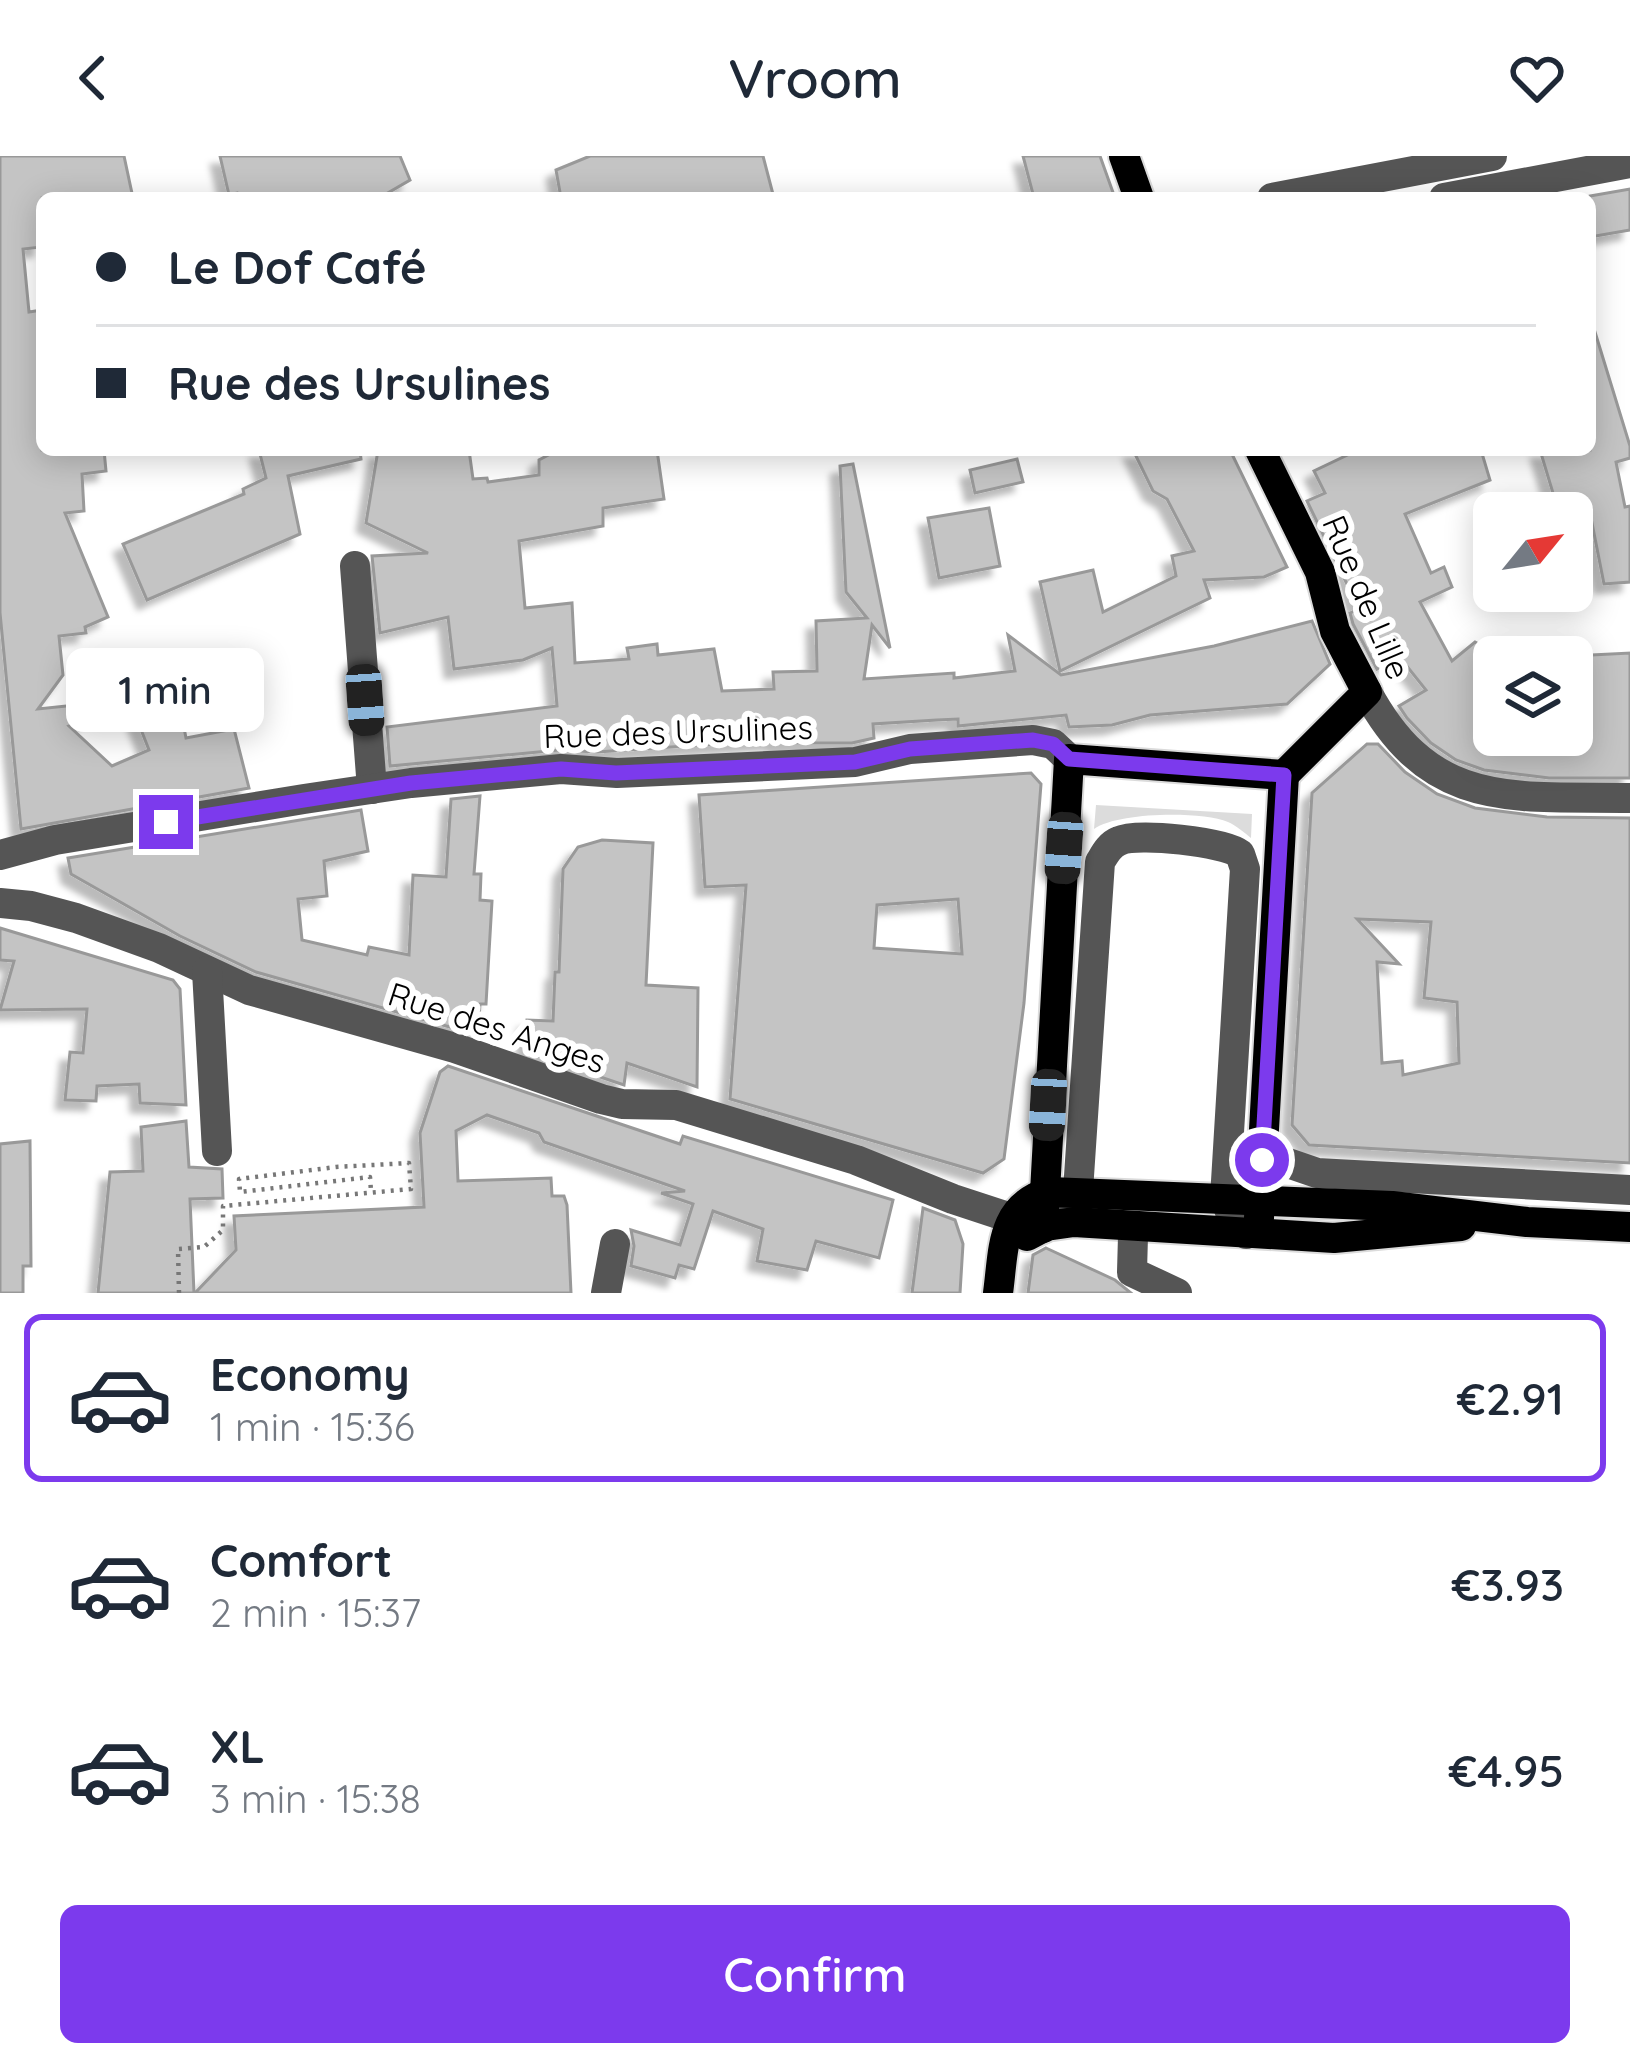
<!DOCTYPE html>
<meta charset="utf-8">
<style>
:root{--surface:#fff;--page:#f2f2f3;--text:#1f2937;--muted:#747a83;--line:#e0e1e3;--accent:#7c3aed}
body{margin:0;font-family:Quicksand,sans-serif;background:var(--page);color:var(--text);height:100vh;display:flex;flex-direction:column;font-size:45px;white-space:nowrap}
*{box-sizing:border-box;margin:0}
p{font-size:39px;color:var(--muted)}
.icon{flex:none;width:66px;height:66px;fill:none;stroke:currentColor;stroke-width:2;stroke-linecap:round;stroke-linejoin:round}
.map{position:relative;height:1137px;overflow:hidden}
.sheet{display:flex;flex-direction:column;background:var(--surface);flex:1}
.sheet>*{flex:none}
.hud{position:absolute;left:36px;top:36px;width:1560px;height:264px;border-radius:18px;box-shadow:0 6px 30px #0003;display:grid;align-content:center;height:264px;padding:0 60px;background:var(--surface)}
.needle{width:78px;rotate:60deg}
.tools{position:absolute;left:1473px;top:336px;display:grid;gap:24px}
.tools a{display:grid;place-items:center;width:120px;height:120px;border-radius:18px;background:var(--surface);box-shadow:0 6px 30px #0003;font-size:60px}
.end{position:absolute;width:54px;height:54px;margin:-27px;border:15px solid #7c3aed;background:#fff;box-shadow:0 0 0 6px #fff}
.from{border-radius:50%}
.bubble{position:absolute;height:84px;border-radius:18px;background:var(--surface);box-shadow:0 6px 30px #0003;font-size:39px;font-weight:600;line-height:84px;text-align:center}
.car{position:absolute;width:36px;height:72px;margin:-36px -18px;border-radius:15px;box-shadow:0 0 9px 3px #0007;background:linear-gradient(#222 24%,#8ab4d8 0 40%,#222 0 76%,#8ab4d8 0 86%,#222 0)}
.hud b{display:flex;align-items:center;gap:42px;height:114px;font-size:45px}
.hud b+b{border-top:3px solid var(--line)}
.hud i{width:30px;height:30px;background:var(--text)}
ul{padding:21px 0 0;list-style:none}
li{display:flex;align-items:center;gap:36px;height:168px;margin:0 24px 18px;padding:0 36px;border:6px solid transparent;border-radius:18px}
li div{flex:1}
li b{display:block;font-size:45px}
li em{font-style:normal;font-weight:600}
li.current{border-color:var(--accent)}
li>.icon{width:108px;height:108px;stroke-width:1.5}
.primary-button{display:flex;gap:24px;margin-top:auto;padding:24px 60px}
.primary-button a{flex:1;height:138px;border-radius:18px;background:var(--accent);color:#fff;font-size:48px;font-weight:600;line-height:138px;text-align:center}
header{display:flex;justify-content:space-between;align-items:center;height:156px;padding:0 60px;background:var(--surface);font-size:54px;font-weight:600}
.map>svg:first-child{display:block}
</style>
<header><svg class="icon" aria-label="back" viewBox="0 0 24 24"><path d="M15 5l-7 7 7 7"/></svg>Vroom<svg class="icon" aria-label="heart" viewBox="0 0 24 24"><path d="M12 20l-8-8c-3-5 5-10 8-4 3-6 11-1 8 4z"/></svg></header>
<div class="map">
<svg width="1630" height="1137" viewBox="0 0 1630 1137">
<defs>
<filter id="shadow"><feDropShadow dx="-9" dy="9" stdDeviation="3" flood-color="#0004"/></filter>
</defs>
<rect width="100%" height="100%" fill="#fff"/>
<path fill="#dcdcdc" d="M1096,649L1252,658L1251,682C1245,677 1235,669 1228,666C1201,655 1118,656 1094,673Z"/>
<g fill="#c4c4c4" stroke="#999" stroke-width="3" fill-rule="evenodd" filter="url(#shadow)">
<path d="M0,0H124L133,42H42V91L23,93L29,156L42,154V294H104L106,315L82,318L84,355L65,357L108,461L85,471L86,477L59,480L63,519L38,553L115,545L116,551L69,570L112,610L149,594L129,543L177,535L186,582L234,573L249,632L21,673L0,457Z"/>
<path d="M220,0H400L410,24L379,42H238L237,37L229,39Z"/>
<path d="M590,0H763L774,42H561L556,14Z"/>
<path d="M1023,0H1100L1115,42H1034Z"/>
<path d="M1630,33V74L1590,81V40Z"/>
<path d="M1595,176L1630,290V302L1616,306L1625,351L1630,350V426L1604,428L1590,357L1572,362V357H1559L1540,294H1590V177Z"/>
<path d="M259,294H360L361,303L288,320L300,378L147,444L123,388L244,338L243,333L266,322Z"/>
<path d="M378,294H469L473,323L487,322L488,326L539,319V304L558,294H657L664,343L603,352V370L519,385L525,452L572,447L575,507L629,503L627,492L657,488L658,499L714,493L722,535L774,533L773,516L817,515L816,465L867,462L846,436L840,310L853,308L890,492L872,469L864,523L954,517V522L1015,515L1008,479L1061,519L1214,490L1312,465L1330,508L1287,548L1150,559L1112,569L1069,571L1066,559L958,570V563L937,564L873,568L874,582L852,587H776L775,584L597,596L559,594L390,610L387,571L557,550L552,492L523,504L454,513L448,461L380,477L372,400L428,397L366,367Z"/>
<path d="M1133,294H1230L1287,411L1264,421L1204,424L1210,442L1060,515L1040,426L1093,414L1103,456L1176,420L1172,400L1194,395L1167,343L1153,335Z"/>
<path d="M1358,294H1481L1490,324L1405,358L1431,417L1444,411L1452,431L1420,446L1452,505L1475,486L1494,496V579H1572V500L1630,497V622H1549L1484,614L1456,604L1431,587L1407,562L1399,550L1426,534L1398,499L1377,513L1353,468L1350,457L1359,453L1307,345L1325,337L1314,315Z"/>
<path d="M1017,303L1023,326L975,337L970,314Z"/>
<path d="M989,352L1000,410L939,422L928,362Z"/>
<path d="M1367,588H1378L1405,616L1437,638L1475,652L1547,661L1630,662V1007L1309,989L1292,969L1312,637ZM1357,763L1431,766L1424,842L1457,846L1459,907L1403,919L1402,905L1382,907L1377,806L1399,808Z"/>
<path d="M1031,617L1041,628L1024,847L1004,1003L983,1017L730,943L746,729L705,731L699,639ZM958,743L962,798L874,792L877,749Z"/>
<path d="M480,640L474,718H481L480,744L492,745L486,848H480L478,879L256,816L180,780L71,718L68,702L361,654L368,695L324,705L327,740L298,743L302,784L367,799L369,791L409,799L413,719L446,721L451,643Z"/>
<path d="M602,684L653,687L646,829L698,832L697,931L627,907L624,929L526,896L527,864L553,865L555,816H559L563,713L578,691Z"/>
<path d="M0,772L173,824L180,833L186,949L140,947L139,928L97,930L96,945L65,944L70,896L83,897L87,853L0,854L14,805L0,804Z"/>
<path d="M448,910L680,988L683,980L893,1044L879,1102L816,1085L807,1114L757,1105L763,1073L713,1055L694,1113L679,1109L675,1122L631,1110L634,1090L631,1074L680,1089L693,1048L661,1037L685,1035L544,986L539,977L487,959L456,975L458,1025L551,1022L552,1040H564L567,1049L571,1137H195L236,1094L234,1060L424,1051L420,977L440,916Z"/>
<path d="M186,965L189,1011L222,1013L223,1042L190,1043L194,1137H98L110,1016L143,1015L141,971Z"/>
<path d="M30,985L31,1110H23V1137H0V988Z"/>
<path d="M923,1052L955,1064L963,1088L960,1137H912Z"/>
<path d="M1046,1092L1115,1124L1131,1137H1028L1033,1099Z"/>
</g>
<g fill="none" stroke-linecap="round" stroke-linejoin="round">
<defs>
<g id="major">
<path d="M1124,0L1139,42"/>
<path d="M1260,294L1320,416L1335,475L1367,536L1284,619"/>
<path d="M1259,1062L1284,619"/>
<path d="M1043,1072L1069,603L1284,619"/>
<path d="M1027,1080L1046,1070L1074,1066L1334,1082L1461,1070"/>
<path d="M998,1137C1004,1094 1000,1050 1050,1036L1392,1050L1527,1066L1630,1071"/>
</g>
</defs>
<use href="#major" stroke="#dbdbdb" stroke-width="34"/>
<path stroke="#777" stroke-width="4.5" stroke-dasharray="3 6" stroke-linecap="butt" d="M179,1137L178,1093L204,1091L223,1074V1050L411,1033L409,1007L336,1011L239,1023L240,1036L370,1021L371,1035"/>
<g stroke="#555" stroke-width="30">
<path d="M1272,42L1492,0"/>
<path d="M1444,42L1630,7"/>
<path d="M355,410L372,633"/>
<path d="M1367,536C1431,655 1513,640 1630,642"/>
<path d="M0,699L55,684L304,643L411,627L561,613L617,617L855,606L910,593L1033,584L1053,588L1069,603"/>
<path d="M0,747L31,750L76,762L159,792L249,834L455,892L601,943L622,948L676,949L856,1004L953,1043L1038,1071"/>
<path d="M207,815L217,995"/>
<path d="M1285,1006L1317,1017L1630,1034"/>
<path d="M1063,1059L1078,1035L1100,706C1105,698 1109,689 1119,685C1137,676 1225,686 1240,698L1245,713L1225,1042L1234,1067L1246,1078"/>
<path d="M1133,1080L1132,1116L1177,1137"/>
<path d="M606,1137L615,1088"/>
</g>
<use href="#major" stroke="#000" stroke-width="30"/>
</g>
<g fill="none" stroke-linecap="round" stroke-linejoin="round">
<path stroke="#7c3aed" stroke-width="15" d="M166,666L411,627L561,613L616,617L855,606L910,593L1033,584L1053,588L1069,603L1284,619L1262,1004"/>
</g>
<g text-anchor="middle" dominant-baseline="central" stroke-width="12" stroke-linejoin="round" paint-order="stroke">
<g font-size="33" fill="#000" stroke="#fff">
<text transform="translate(1367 441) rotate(67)">Rue de Lille</text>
<text transform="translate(678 575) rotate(-2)">Rue des Ursulines</text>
<text transform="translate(497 871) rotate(18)">Rue des Anges</text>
</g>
</g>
</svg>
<div class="tools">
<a><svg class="needle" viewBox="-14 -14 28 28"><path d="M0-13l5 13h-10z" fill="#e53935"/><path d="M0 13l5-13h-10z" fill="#747a83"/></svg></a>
<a><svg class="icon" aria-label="layers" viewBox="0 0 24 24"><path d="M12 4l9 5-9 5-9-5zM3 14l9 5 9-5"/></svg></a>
</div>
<i class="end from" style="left:1262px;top:1004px"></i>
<i class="end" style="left:166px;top:666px"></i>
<div class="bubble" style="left:66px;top:492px;width:198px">1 min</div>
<i class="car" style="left:365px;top:544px;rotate:176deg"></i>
<i class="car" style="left:1064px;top:692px;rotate:184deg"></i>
<i class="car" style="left:1048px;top:949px;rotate:183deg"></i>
<div class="hud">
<b><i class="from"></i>Le Dof Café</b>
<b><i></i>Rue des Ursulines</b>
</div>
</div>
<section class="sheet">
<ul>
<li class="current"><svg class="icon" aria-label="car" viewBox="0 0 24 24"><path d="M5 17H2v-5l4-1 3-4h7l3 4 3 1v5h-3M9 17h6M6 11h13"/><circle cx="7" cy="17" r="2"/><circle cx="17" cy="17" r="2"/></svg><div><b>Economy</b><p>1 min · 15:36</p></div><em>€2.91</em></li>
<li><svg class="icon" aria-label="car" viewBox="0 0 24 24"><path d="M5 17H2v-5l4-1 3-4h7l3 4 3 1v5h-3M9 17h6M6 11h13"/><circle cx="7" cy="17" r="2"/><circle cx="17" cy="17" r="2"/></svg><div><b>Comfort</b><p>2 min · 15:37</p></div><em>€3.93</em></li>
<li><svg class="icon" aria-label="car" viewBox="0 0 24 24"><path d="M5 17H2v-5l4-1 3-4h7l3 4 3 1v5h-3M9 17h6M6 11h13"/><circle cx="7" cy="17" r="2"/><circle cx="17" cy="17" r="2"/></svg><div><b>XL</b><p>3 min · 15:38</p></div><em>€4.95</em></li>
</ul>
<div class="primary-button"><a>Confirm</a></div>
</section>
